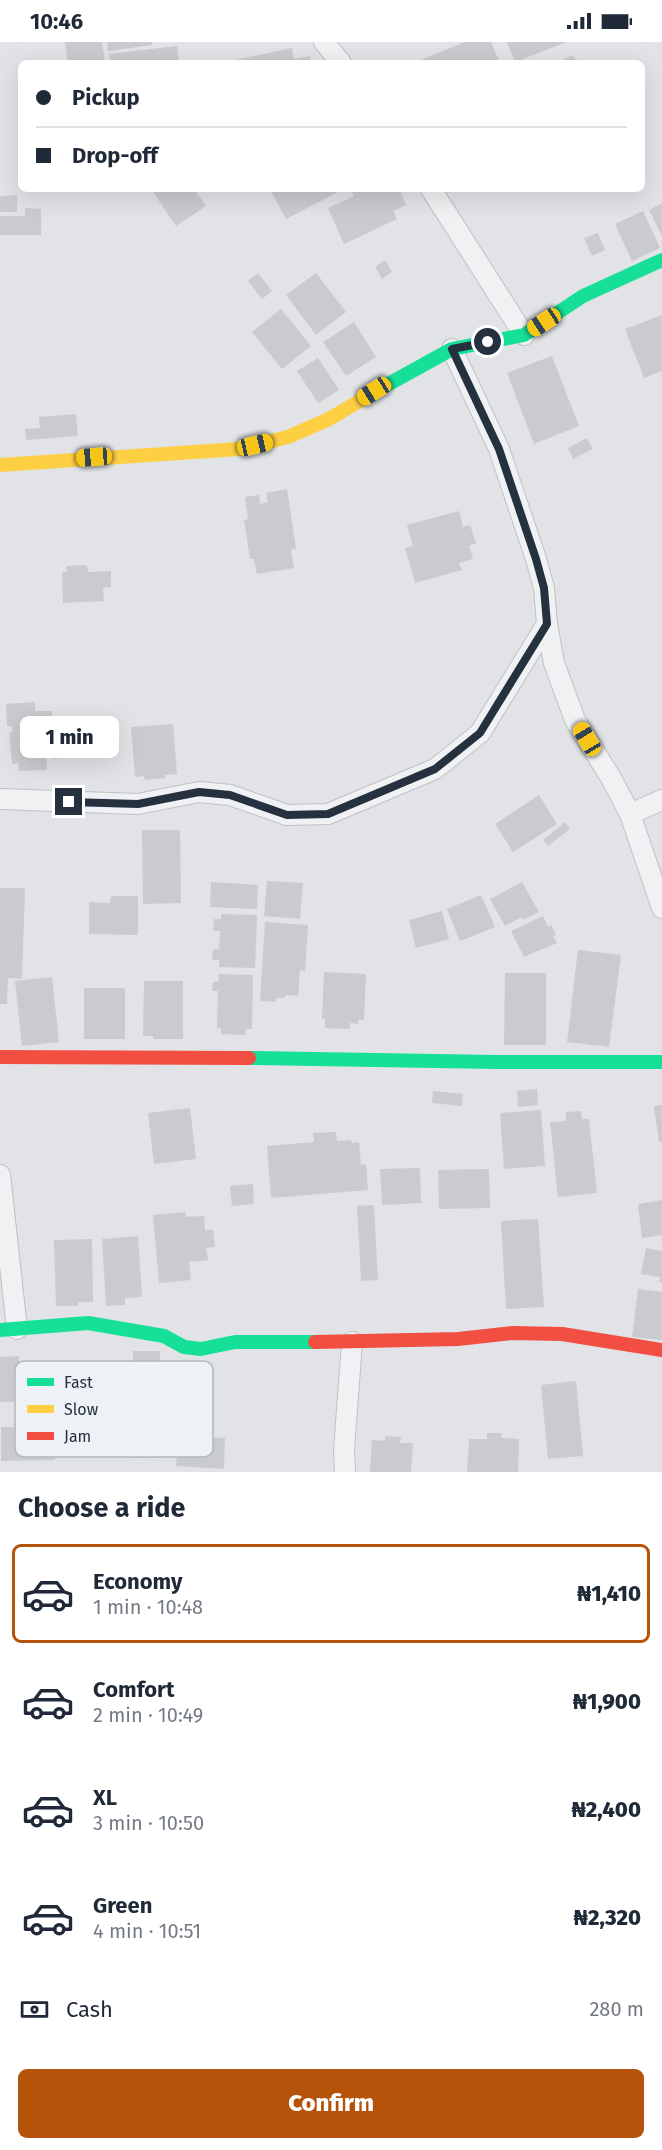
<!DOCTYPE html>
<meta charset="utf-8">
<style>
:root{--surface:#fff;--page:#f2f2f3;--text:#1f2937;--muted:#747a83;--line:#e0e1e3;--accent:#b45309}
body{margin:0;font-family:"Fira Sans",sans-serif;background:var(--page);color:var(--text);height:100vh;display:flex;flex-direction:column;font-size:22px;white-space:nowrap}
*{box-sizing:border-box;margin:0}
p{font-size:20px;color:var(--muted)}
.icon{flex:none;width:33px;height:33px;fill:none;stroke:currentColor;stroke-width:2;stroke-linecap:round;stroke-linejoin:round}
.map{position:relative;height:1430px;overflow:hidden}
.side{display:flex;flex-direction:column;background:var(--surface);flex:1}
.side>*{flex:none}
.hud{position:absolute;left:18px;top:18px;width:627px;height:132px;border-radius:9px;box-shadow:0 6px 24px #0002;display:grid;align-content:center;height:132px;padding:0 18px;background:var(--surface)}
.end{position:absolute;width:27px;height:27px;margin:-14px;border:8px solid #263140;background:#fff;box-shadow:0 0 0 3px #fff}
.from{border-radius:50%}
.bubble{position:absolute;height:42px;border-radius:9px;background:var(--surface);box-shadow:0 6px 24px #0002;font-size:20px;font-weight:800;line-height:42px;text-align:center}
.car{position:absolute;width:18px;height:36px;margin:-18px -9px;border-radius:8px;box-shadow:0 0 4px 2px #0007;background:linear-gradient(#f5c518 24%,#345 0 40%,#f5c518 0 76%,#345 0 86%,#f5c518 0)}
.hud b{display:flex;align-items:center;gap:21px;height:57px;font-size:22px}
.hud b+b{border-top:2px solid var(--line)}
.hud i{width:15px;height:15px;background:var(--text)}
ul{padding:0;list-style:none}
li{display:flex;align-items:center;gap:18px;height:99px;margin:0 12px 9px;padding:0 6px;border:3px solid transparent;border-radius:9px}
li div{flex:1}
li b{display:block;font-size:22px}
li em{font-style:normal;font-weight:800}
li.active{border-color:var(--accent)}
li>.icon{width:54px;height:54px;stroke-width:1.5}
h2{padding:0 18px;font-size:27px;line-height:72px}
.pay{display:flex;align-items:center;gap:15px;height:66px;padding:0 18px;font-size:22px}
.pay p{margin-inline-start:auto}
.cta{display:flex;gap:12px;margin-top:auto;padding:12px 18px}
.cta a{flex:1;height:69px;border-radius:9px;background:var(--accent);color:#fff;font-size:24px;font-weight:800;line-height:69px;text-align:center}
.status{display:flex;justify-content:space-between;align-items:center;height:42px;padding:0 30px;background:var(--surface);direction:ltr}
.status svg{height:16px;fill:currentColor}
.map>svg:first-child{display:block}
</style>
<div class="status"><b>10:46</b><svg viewBox="0 0 49 12"><path d="M0 12V9h3v3zM5 12V6h3v6zM10 12V3h3v9zM15 12V0h3v12zM26 1h20v11H26zM47 4h2v5h-2z"/></svg></div>
<div class="map">
<svg width="662" height="1430" viewBox="0 0 662 1430">
<rect width="100%" height="100%" fill="#e1e3e6"/>
<g fill="#c9cbce">
<path d="M65,0H102L105,21H68Z"/>
<path d="M107,0H152V3L108,9Z"/>
<path d="M465,0H491L500,21H413Z"/>
<path d="M507,0H567L515,20Z"/>
<path d="M177,4L179,21H111L109,12Z"/>
<path d="M292,6L294,17L310,14L311,21H220Z"/>
<path d="M573,13L576,19L581,17L583,21H556Z"/>
<path d="M151,147H194L206,164L176,184Z"/>
<path d="M270,147H344L286,177Z"/>
<path d="M353,147H361L363,150L369,147H399L406,163L393,169L397,177L344,202L328,166L354,154L351,148Z"/>
<path d="M17,153V170H0V154Z"/>
<path d="M662,161V194L649,168Z"/>
<path d="M25,166L41,167V193H0V174H25Z"/>
<path d="M643,169L660,206L632,219L615,182Z"/>
<path d="M598,191L605,208L592,214L584,196Z"/>
<path d="M385,218L392,230L382,237L375,225Z"/>
<path d="M258,231L272,249L262,257L248,239Z"/>
<path d="M316,231L346,270L316,293L286,253Z"/>
<path d="M281,267L311,304L282,327L252,290Z"/>
<path d="M662,273V329L644,336L625,287Z"/>
<path d="M354,280L376,315L346,334L323,300Z"/>
<path d="M552,314L579,384L534,402L507,331Z"/>
<path d="M318,316L339,348L318,361L297,329Z"/>
<path d="M76,372L78,394L26,398L25,387L40,386L39,375Z"/>
<path d="M587,396L593,407L573,417L568,406Z"/>
<path d="M287,447L296,507L291,508L294,526L257,532L254,517H250L244,478L248,477L245,455L259,453L260,462L268,460L266,451Z"/>
<path d="M459,469L463,485L470,483L476,501L469,504L473,517L459,521L462,528L415,541L405,506L413,504L407,483Z"/>
<path d="M87,523L88,530L111,529V545L103,546L104,559L63,561L62,530H67L66,524Z"/>
<path d="M35,660V669H52L53,700L46,701L47,728L19,729L18,721L12,722L9,690H12V684H7L6,662Z"/>
<path d="M173,682L177,732L165,733V736L145,738L144,734L135,735L131,685Z"/>
<path d="M58,703L59,716L52,717L51,704Z"/>
<path d="M539,753L557,782L513,810L495,782Z"/>
<path d="M565,780L570,787L548,804L543,798Z"/>
<path d="M142,788H180L181,861L143,862Z"/>
<path d="M267,839L303,841L300,877L264,874Z"/>
<path d="M211,840L258,843L257,867L210,865Z"/>
<path d="M522,840L539,870L523,878L522,875L505,884L490,857Z"/>
<path d="M0,846H25L22,937L8,936L7,962H0Z"/>
<path d="M481,853L495,885L460,899L447,867Z"/>
<path d="M111,854H138V893L89,892V860L110,861Z"/>
<path d="M442,869L449,897L416,906L409,878Z"/>
<path d="M221,872L257,873L255,926L219,925V918H212L213,907H219L220,889H213L214,877H221Z"/>
<path d="M543,874L548,885L551,883L556,893L553,894L557,901L524,915L511,889Z"/>
<path d="M265,880L308,883L305,929L300,928L298,954L285,953V956H276V960L260,959Z"/>
<path d="M578,908L621,913L609,1005L567,1000Z"/>
<path d="M324,930L366,932L364,978H358V982L350,981V987L325,986V977H322Z"/>
<path d="M505,931H546V1003H504Z"/>
<path d="M219,932L253,933L252,987H246V993L221,992V986H217L218,949H212L213,940H218Z"/>
<path d="M52,935L59,1000L22,1004L15,939Z"/>
<path d="M144,939H183V997H153V994H143Z"/>
<rect x="84" y="946" width="41" height="51"/>
<path d="M537,1047L538,1063L518,1065L517,1049Z"/>
<path d="M433,1049L463,1052L462,1064L432,1061Z"/>
<path d="M662,1063V1100H659L654,1064Z"/>
<path d="M190,1066L196,1117L154,1122L148,1071Z"/>
<path d="M541,1068L545,1124L504,1127L500,1071Z"/>
<path d="M581,1069L582,1077H589L597,1151L558,1155L550,1080L566,1079V1070Z"/>
<path d="M336,1090L337,1099L351,1098L352,1101L359,1100L361,1123L366,1122L368,1148L271,1156L267,1104L314,1100L313,1091Z"/>
<path d="M420,1126L421,1161L382,1163L380,1127Z"/>
<path d="M489,1127L490,1166L439,1167L438,1128Z"/>
<path d="M253,1142L254,1162L232,1164L230,1144Z"/>
<path d="M662,1158V1193L642,1196L638,1162Z"/>
<path d="M374,1163L378,1238L361,1239L357,1164Z"/>
<path d="M185,1170L186,1175L204,1174L205,1188H213L215,1205L206,1206L208,1218L189,1220L191,1238L159,1241L153,1173Z"/>
<path d="M538,1177L544,1265L506,1267L501,1179Z"/>
<path d="M138,1194L142,1255L125,1256V1263L106,1264L102,1197Z"/>
<path d="M92,1197L93,1260H78V1264H56L54,1198Z"/>
<path d="M646,1206L662,1209V1240H659L660,1235L641,1232Z"/>
<path d="M638,1247L662,1250V1298L632,1295Z"/>
<rect x="133" y="1309" width="27" height="14"/>
<path d="M19,1314V1321L32,1320L33,1360H0V1315Z"/>
<path d="M165,1328L167,1415L131,1416L130,1348H127V1329Z"/>
<path d="M576,1339L583,1414L548,1417L541,1343Z"/>
<path d="M47,1366V1404H55V1418L1,1419V1385H16V1372H28V1367Z"/>
<path d="M487,1391H502L501,1396L519,1397L518,1430H467L469,1397H487Z"/>
<path d="M178,1393L225,1396L224,1427L176,1424Z"/>
<path d="M385,1394L401,1395L400,1401H413L411,1430H370L372,1398L385,1399Z"/>
</g>
<g fill="none" stroke-linecap="round" stroke-linejoin="round">
<defs>
<g id="street">
<path d="M324,0L341,21"/>
<path d="M431,147L524,293"/>
<path d="M452,307L499,407L536,517L544,546L547,582L554,621L575,678L611,736L630,772L662,866"/>
<path d="M0,757L138,762L199,750L230,753L287,773L328,772L435,727L480,691L547,582"/>
<path d="M630,772L662,758"/>
<path d="M0,1133L17,1287"/>
<path d="M345,1430L344,1408L352,1300"/>
</g>
</defs>
<use href="#street" stroke="#bfc1c4" stroke-width="22"/>
<use href="#street" stroke="#f0f1f3" stroke-width="20"/>
<g stroke="#16e098" stroke-width="14">
<path d="M385,344L452,307L524,293L583,254L662,218"/>
<path d="M249,1016L496,1020H662"/>
<path d="M0,1288L88,1281L164,1294L184,1305L201,1307L235,1300H315"/>
</g>
<path stroke="#ffcf43" stroke-width="14" d="M0,423L239,407L288,395L329,377L385,344"/>
<g stroke="#f24e42" stroke-width="14">
<path d="M0,1015L249,1016"/>
<path d="M315,1300L458,1297L513,1291L562,1292L662,1308"/>
</g>
</g>
<g fill="none" stroke-linecap="round" stroke-linejoin="round">
<path stroke="#263140" stroke-width="8" d="M69,760L138,762L199,750L230,753L287,773L328,772L435,727L480,691L547,582L544,546L536,517L499,407L452,307L488,300"/>
</g>
<rect x="15" y="1319" width="198" height="96" rx="9" fill="#eef2f6" stroke="#b2b8bf" stroke-width="1.5"/>
<rect x="27" y="1336" width="27" height="8" fill="#16e098"/>
<rect x="27" y="1363" width="27" height="8" fill="#ffcf43"/>
<rect x="27" y="1390" width="27" height="8" fill="#f24e42"/>
<g font-size="16" fill="#263140">
<text x="64" y="1346">Fast</text>
<text x="64" y="1373">Slow</text>
<text x="64" y="1400">Jam</text>
</g>
</svg>
<i class="end from" style="left:488px;top:300px"></i>
<i class="end" style="left:69px;top:760px"></i>
<div class="bubble" style="left:20px;top:674px;width:99px">1 min</div>
<i class="car" style="left:544px;top:280px;rotate:237deg"></i>
<i class="car" style="left:374px;top:349px;rotate:238deg"></i>
<i class="car" style="left:255px;top:403px;rotate:77deg"></i>
<i class="car" style="left:94px;top:415px;rotate:266deg"></i>
<i class="car" style="left:587px;top:697px;rotate:329deg"></i>
<div class="hud">
<b><i class="from"></i>Pickup</b>
<b><i></i>Drop-off</b>
</div>
</div>
<section class="side">
<h2>Choose a ride</h2>
<ul>
<li class="active"><svg class="icon" aria-label="car" viewBox="0 0 24 24"><path d="M5 17H2v-5l4-1 3-4h7l3 4 3 1v5h-3M9 17h6M6 11h13"/><circle cx="7" cy="17" r="2"/><circle cx="17" cy="17" r="2"/></svg><div><b>Economy</b><p>1 min · 10:48</p></div><em>₦1,410</em></li>
<li><svg class="icon" aria-label="car" viewBox="0 0 24 24"><path d="M5 17H2v-5l4-1 3-4h7l3 4 3 1v5h-3M9 17h6M6 11h13"/><circle cx="7" cy="17" r="2"/><circle cx="17" cy="17" r="2"/></svg><div><b>Comfort</b><p>2 min · 10:49</p></div><em>₦1,900</em></li>
<li><svg class="icon" aria-label="car" viewBox="0 0 24 24"><path d="M5 17H2v-5l4-1 3-4h7l3 4 3 1v5h-3M9 17h6M6 11h13"/><circle cx="7" cy="17" r="2"/><circle cx="17" cy="17" r="2"/></svg><div><b>XL</b><p>3 min · 10:50</p></div><em>₦2,400</em></li>
<li><svg class="icon" aria-label="car" viewBox="0 0 24 24"><path d="M5 17H2v-5l4-1 3-4h7l3 4 3 1v5h-3M9 17h6M6 11h13"/><circle cx="7" cy="17" r="2"/><circle cx="17" cy="17" r="2"/></svg><div><b>Green</b><p>4 min · 10:51</p></div><em>₦2,320</em></li>
</ul>
<div class="pay"><svg class="icon" aria-label="cash" viewBox="0 0 24 24"><path d="M3 7h18v10H3z"/><circle cx="12" cy="12" r="2"/></svg>Cash<p>280 m</p></div>
<div class="cta"><a>Confirm</a></div>
</section>
